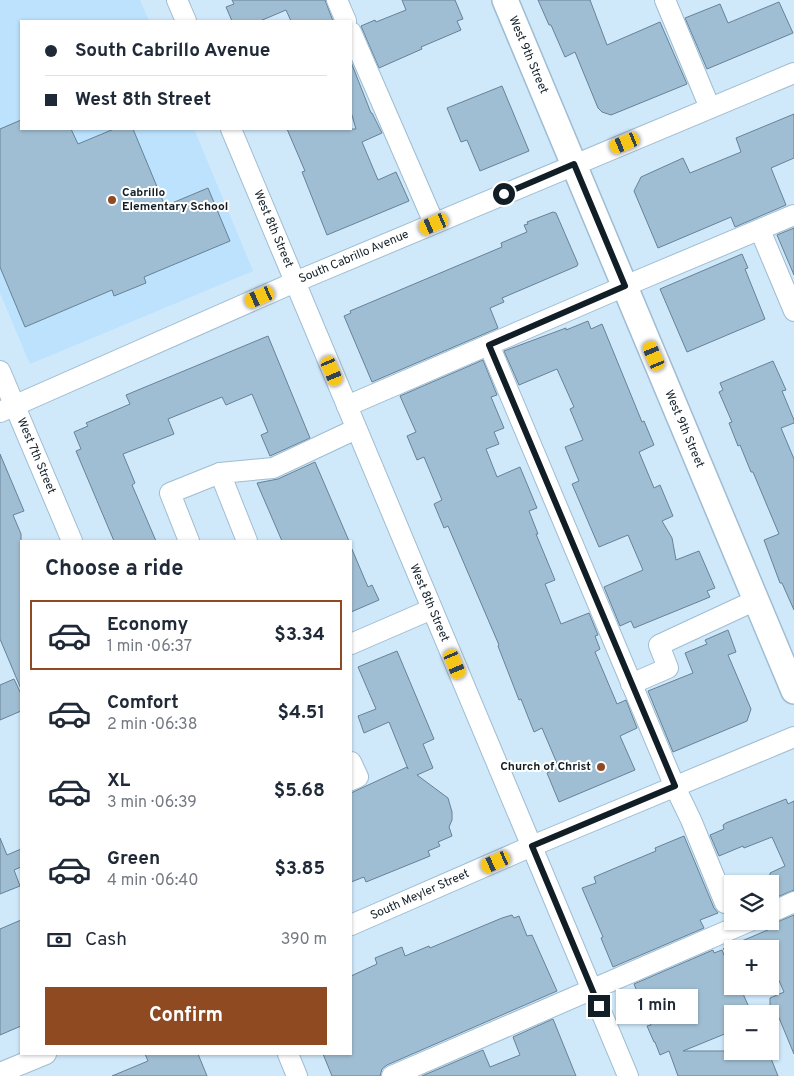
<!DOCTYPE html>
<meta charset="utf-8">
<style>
:root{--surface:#fff;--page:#f6f6f7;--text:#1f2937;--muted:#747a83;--line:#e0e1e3;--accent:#8f4a21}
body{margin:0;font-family:Overpass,sans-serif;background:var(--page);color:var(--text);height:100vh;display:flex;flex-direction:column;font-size:19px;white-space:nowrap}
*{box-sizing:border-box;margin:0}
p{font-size:16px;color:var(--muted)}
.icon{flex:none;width:28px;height:28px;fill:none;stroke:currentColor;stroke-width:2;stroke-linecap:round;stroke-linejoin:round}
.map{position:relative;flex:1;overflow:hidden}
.panel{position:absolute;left:20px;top:540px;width:332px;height:515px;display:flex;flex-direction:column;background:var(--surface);border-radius:0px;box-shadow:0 1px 4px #0004}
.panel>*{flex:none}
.hud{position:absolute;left:20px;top:20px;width:332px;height:110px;border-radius:0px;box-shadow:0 1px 4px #0004;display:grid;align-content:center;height:110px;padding:0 25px;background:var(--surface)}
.controls{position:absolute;left:724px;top:875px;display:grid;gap:10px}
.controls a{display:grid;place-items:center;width:55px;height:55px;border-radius:0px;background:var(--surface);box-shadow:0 1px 4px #0004;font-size:25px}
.end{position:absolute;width:22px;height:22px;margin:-11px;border:6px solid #121e26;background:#fff;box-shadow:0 0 0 2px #fff}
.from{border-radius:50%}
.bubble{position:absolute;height:35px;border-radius:0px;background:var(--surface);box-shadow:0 1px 4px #0004;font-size:16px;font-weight:700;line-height:35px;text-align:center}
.car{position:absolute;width:15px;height:30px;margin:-15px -8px;border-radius:6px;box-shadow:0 0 4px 1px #0007;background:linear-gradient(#f5c518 24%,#345 0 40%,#f5c518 0 76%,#345 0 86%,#f5c518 0)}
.hud b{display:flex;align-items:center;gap:18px;height:48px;font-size:19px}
.hud b+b{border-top:1px solid var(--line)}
.hud i{width:12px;height:12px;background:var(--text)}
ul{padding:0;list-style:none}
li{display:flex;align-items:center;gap:15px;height:70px;margin:0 10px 8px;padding:0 15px;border:2px solid transparent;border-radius:0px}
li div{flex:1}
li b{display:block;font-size:19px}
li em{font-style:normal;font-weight:700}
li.active{border-color:var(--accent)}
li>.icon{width:45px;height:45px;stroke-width:1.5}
h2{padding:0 25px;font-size:22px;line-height:60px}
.pay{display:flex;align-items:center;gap:12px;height:55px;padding:0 25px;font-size:19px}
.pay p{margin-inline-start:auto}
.primary-button{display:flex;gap:10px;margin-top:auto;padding:10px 25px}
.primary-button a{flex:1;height:58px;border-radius:0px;background:var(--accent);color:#fff;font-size:20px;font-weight:700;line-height:58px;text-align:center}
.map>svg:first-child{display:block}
</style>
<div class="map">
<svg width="794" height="1076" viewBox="0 0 794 1076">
<rect width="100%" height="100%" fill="#cfe8fa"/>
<path fill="#bce2fd" d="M0,0H140L149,21H21V129H194L253,271L30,364L0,293Z"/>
<g fill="#a0bed3" stroke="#668297">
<path d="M232,0H325L333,21H291L286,10L260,21H232L226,7L234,4Z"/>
<path d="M402,0H455L463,19L457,21L461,30L421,47L422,49L379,68L361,26L375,20L376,22L406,10Z"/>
<path d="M538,0H590L607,45L660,22L687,84L611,115L602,112L598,108L575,52L565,57L551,25H549Z"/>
<path d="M779,2L793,33L707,69L685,18L720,4L728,23Z"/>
<path d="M351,62L371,113H372L382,133L362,142L378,180L396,172L409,201L327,235L302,172L305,171L287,129H356L351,112Z"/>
<path d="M502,86L529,151L480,171L467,140L461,142L447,108Z"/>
<path d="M794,114V158L771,168L786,205L735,227L731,217L658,248L634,191L641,177L683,158L690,173L741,152L736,138Z"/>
<path d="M21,120V129H71L78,144L114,129H133L165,206L208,188L230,241L144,277L146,283L114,296L112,290L25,327L0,267V129Z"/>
<path d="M553,212L556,213L578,264L577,266L502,298L504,302L490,308L498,328L372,382L344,316L351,313L350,311L502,247L501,243L527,232L524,225L528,224L527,222Z"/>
<path d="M794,228V275L777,235Z"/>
<path d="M742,254L748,268L745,269L765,319L687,352L660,289Z"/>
<path d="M588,321L591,329L602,324L642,422L644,421L654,445L639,452L654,488L660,485L673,516L662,521L672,538L676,560L699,551L715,588L707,591L710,597L634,628L631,621L620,626L604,587L643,570L628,535L599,547L572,484L579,481L565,447L583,440L570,409L574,407L557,369L519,385L504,351L566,328V330Z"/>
<path d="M268,336L310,438L270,456L261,435L268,432L252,394L226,405L222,397L168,419L174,434L123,454L135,483L132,485L156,541H114L76,451L81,449L74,432L88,426L86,423L130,404L126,395Z"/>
<path d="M483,360L497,395L491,397L504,428L494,432L499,444L486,449L497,477L520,467L537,508L529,511L538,534H536L555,580L545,584L561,624L589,613L598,635L595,636L600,649L595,652L617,704L626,700L637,728L620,736L635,770L559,802L547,773L559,768L542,728L534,732L521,699L519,700L498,646L499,645L448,526L444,528L434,504L442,500L424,457L417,460L407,436L416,432L400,396Z"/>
<path d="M773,361L786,390L782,391L794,420V423L781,428L794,459V610L782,583H780L764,540L779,534L753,472H751L740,445L738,446L729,423L732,422L719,392L723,390L720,383Z"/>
<path d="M0,454L24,511L13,515L21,534V689L0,639Z"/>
<path d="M315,462L349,541H282L257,483L278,479Z"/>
<path d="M351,547L368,587L372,585L379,600L351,612Z"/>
<path d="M728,630L736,652L728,655L751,709L747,721L673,752L648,691L693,673L685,653L707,644L705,640Z"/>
<path d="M397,651L434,739L423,744L433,768L417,775L448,798L452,812V820L449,827L452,836L438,842L440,846L428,851L430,856L366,882L364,877L351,882V793L407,767L408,769L389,722L364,733L358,716L376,709L358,667Z"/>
<path d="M14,679L21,694V711L0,720V685Z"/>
<path d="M786,799L788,804L794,801V890L770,900V873L785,866L772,837L744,848L743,846L719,856L710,835L724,829L723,825L726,823Z"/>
<path d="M684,836L714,908L718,913L700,920L704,928L613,967L601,938L603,937L582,888L596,883L594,877L656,851L655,848Z"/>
<path d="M0,838L7,855L21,849V867L14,870L20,886L0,894Z"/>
<path d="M512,915L514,918L519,916L527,936L532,935L557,991L387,1065L382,1069L380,1076H332L323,1054H351V976L377,964L375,958L402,947L405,956L429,946L430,948L502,918Z"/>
<path d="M794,915V1054L777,1013L770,1016V998L784,992L770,960V949H723L770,929V925Z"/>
<path d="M21,920V1026L0,1035V929Z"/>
<path d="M713,950L714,953L722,950L732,975V986H737L738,988L740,987L752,1014H732V1031L683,1051H768L778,1076H678L669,1051L660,1055L655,1042H654L647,1026L651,1025L634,984Z"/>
<path d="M553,1019L576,1076H422L483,1050L490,1067L520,1055L513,1037Z"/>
<path d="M145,1054H198L207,1076H112L148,1061Z"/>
</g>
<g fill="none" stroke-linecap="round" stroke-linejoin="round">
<defs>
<g id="minor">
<path d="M177,0L186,21"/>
<path d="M337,0L346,21"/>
<path d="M665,0L710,108"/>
<path d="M351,32L434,223"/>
<path d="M231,129L628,1076"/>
<path d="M760,230L794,311"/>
<path d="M489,345L675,787L691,820L725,903"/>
<path d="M0,371L72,541"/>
<path d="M347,406L625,286L794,215"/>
<path d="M0,412L295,282L794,73"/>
<path d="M189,541L170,493L220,473"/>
<path d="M247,541L220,473L273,468L356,429"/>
<path d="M351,644L432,609"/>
<path d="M631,684L668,668L659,645L756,600"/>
<path d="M351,762L358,777L351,780"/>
<path d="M770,913L794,902"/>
<path d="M351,925L532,846L794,737"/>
<path d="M288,1054L297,1076"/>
<path d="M0,1073L46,1054"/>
<path d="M392,1076L750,921"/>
</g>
<path id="major" d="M505,0L794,691"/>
</defs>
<use href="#minor" stroke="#9fbdd2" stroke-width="22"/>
<use href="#major" stroke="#9fbdd2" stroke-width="28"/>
<use href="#minor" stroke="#fff" stroke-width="20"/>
<use href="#major" stroke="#fff" stroke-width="25"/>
</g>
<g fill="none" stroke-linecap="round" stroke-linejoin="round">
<path stroke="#121e26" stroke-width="6" d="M504,194L574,164L625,286L489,345L675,786L532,846L599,1006"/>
</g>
<g fill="#8f4a21" stroke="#fff" stroke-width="2">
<circle cx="112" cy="200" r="5"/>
<circle cx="601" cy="767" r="5"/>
</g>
<g text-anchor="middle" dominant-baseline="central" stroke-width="4" stroke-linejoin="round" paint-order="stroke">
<g font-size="12" fill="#121e26" stroke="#fff">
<text transform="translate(528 55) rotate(67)">West 9th Street</text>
<text transform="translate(273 229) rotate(67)">West 8th Street</text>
<text transform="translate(354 257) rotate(-23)">South Cabrillo Avenue</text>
<text transform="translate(684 429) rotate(67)">West 9th Street</text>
<text transform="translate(36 456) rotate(67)">West 7th Street</text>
<text transform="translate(429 603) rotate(67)">West 8th Street</text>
<text transform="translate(420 895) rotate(-24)">South Meyler Street</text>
</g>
<g font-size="12" font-weight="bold" fill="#121e26" stroke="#fff" text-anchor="start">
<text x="122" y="193">Cabrillo<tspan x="122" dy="14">Elementary School</tspan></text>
<text x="591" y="767" text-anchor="end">Church of Christ</text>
</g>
</g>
</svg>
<div class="controls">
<a><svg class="icon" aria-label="layers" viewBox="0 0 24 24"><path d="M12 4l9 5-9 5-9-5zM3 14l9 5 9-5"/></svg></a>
<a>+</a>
<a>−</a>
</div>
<i class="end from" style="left:504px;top:194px"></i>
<i class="end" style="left:599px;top:1006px"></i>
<div class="bubble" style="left:616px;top:989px;width:82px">1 min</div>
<i class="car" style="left:625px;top:143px;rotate:248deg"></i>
<i class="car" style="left:434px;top:224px;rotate:247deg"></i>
<i class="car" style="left:260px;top:297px;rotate:246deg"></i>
<i class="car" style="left:654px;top:356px;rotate:337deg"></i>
<i class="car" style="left:332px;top:371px;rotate:157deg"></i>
<i class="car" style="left:455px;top:664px;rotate:157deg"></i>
<i class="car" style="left:496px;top:862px;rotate:246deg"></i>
<div class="hud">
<b><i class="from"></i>South Cabrillo Avenue</b>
<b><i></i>West 8th Street</b>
</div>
<section class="panel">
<h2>Choose a ride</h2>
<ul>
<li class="active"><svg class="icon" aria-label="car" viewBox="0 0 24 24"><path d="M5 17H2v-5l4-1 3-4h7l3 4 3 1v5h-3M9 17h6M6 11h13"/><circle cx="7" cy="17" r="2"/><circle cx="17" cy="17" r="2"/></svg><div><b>Economy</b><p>1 min · 06:37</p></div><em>$3.34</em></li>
<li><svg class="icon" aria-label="car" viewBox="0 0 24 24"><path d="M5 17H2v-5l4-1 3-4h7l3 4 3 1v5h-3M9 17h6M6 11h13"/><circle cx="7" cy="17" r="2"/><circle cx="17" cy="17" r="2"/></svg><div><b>Comfort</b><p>2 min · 06:38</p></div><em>$4.51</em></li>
<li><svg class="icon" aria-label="car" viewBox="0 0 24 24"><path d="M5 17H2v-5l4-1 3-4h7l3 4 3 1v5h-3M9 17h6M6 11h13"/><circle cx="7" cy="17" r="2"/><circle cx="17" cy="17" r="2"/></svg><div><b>XL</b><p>3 min · 06:39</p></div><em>$5.68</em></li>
<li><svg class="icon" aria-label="car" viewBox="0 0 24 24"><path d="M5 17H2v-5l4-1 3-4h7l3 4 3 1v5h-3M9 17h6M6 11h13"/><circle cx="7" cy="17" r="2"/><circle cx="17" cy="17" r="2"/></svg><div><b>Green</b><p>4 min · 06:40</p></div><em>$3.85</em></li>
</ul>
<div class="pay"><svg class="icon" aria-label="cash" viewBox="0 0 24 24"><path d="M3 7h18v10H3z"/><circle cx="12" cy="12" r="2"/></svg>Cash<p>390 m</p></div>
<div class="primary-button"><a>Confirm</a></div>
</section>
</div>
